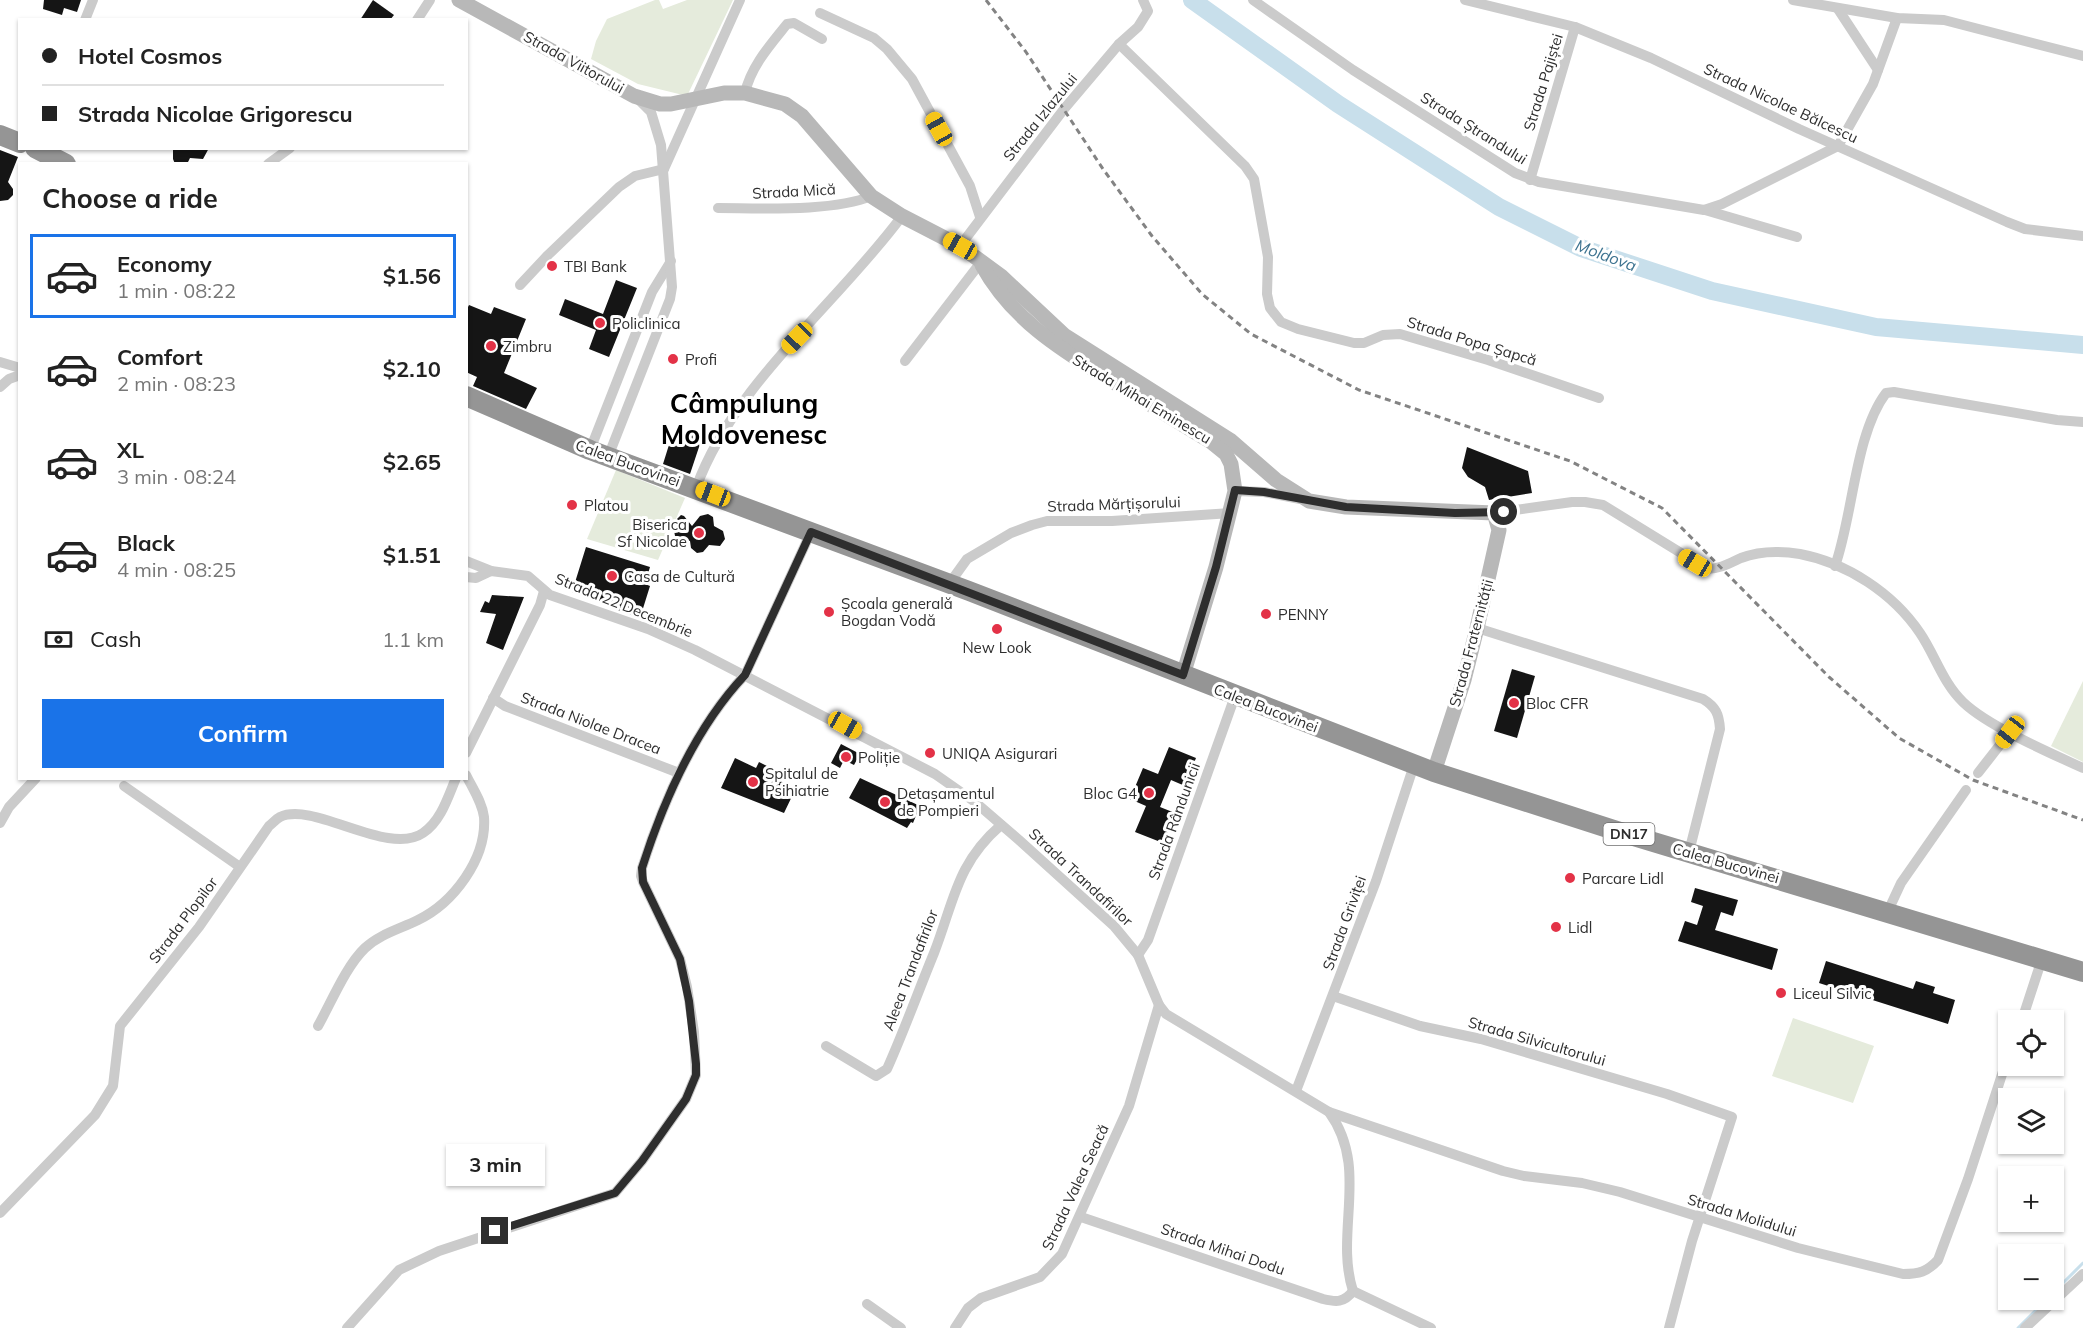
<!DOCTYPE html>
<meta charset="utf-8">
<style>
:root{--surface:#fff;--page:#f6f6f6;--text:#222;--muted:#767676;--line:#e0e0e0;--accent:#1a73e8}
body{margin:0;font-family:Mulish,sans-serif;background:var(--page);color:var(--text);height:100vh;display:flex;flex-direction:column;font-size:22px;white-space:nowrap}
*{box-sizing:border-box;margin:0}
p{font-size:20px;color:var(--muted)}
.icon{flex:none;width:33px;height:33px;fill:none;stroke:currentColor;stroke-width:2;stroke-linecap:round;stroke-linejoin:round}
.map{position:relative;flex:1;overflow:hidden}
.panel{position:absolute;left:18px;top:162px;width:450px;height:618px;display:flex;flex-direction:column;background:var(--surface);border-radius:0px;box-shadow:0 2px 4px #0004}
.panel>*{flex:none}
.banner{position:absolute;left:18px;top:18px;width:450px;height:132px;border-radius:0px;box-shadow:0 2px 4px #0004;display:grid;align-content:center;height:132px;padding:0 24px;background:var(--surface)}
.controls{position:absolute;left:1998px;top:1010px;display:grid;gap:12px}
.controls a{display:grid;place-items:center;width:66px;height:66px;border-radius:0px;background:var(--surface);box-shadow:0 2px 4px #0004;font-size:30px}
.end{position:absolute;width:27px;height:27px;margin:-14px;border:8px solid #2e2e2e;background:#fff;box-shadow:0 0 0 3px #fff}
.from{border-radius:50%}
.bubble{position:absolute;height:42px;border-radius:0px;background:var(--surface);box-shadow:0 2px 4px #0004;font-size:20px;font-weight:700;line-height:42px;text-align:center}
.car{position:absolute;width:18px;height:36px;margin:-18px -9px;border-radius:8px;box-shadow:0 0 4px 2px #0007;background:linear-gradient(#f5c518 24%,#345 0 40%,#f5c518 0 76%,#345 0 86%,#f5c518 0)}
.banner b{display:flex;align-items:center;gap:21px;height:57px;font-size:22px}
.banner b+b{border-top:2px solid var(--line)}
.banner i{width:15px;height:15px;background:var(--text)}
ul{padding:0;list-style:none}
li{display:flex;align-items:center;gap:18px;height:84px;margin:0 12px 9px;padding:0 12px;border:3px solid transparent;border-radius:0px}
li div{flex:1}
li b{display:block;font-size:22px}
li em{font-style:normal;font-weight:700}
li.active{border-color:var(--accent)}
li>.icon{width:54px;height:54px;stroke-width:1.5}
h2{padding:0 24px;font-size:27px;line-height:72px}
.pay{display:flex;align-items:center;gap:15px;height:66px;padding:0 24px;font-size:22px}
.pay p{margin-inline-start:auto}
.action{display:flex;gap:12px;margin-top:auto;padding:12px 24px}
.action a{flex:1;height:69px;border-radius:0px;background:var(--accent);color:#fff;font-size:24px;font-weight:700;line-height:69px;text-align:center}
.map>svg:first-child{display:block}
</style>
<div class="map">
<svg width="2083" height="1328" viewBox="0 0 2083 1328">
<rect width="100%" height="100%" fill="#fff"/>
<g fill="#e5ebdc">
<path d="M655,0H659L663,9L687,0H733L688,94L683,95L638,84L591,59L596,41L607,19Z"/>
<path d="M616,470L685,498L658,560L587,539Z"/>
<path d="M2083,681V762L2051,746Z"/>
<path d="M1793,1018L1874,1046L1853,1103L1772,1076Z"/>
</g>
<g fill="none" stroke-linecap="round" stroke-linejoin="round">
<g stroke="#c8dfeb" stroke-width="3">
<path d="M2054,1292L2083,1263"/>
<path d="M2018,1328L2047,1299"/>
</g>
<path stroke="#c8dfeb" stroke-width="18" d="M1192,0L1338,104L1499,207L1581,248L1712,291L1876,327L2083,345"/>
</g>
<g fill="#151515">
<path d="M44,0H81L77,12L64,8L62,15L43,9Z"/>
<path d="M373,0L394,15L390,20H360Z"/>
<path d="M173,148H209L203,159L190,158L187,164H175L173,159Z"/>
<path d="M0,150L18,157L8,182L13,189V195L8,200L0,201Z"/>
<path d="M616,280L637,288L609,357L589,349L596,330L559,315L565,299L603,314Z"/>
<path d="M469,305L491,314L494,307L526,319L504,373L537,388L526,409L473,386L477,377L466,372V311Z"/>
<path d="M689,431L703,435L690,474L663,464L673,432L687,436Z"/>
<path d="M1467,447L1528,471L1532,493L1489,500L1485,487L1468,477L1462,468Z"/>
<path d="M708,514L713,517L714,526L723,531L725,539L720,546L709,545L703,552L697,553L691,548L690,541L675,536L674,530L678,525L677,519L681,515L684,516L692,526L700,516Z"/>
<path d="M586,547L650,567L645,584L650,586L640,618L611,608L612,605L572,592Z"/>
<path d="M492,595L524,597L503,650L486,643L496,614L480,612L485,601L489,603Z"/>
<path d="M1512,669L1535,676L1517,738L1494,731Z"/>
<path d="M841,744L860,754L854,765L844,760L840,768L831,763Z"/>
<path d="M1169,747L1196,758L1185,786L1171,780L1160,807L1175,813L1163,843L1135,832L1146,806L1130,799L1143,768L1158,774Z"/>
<path d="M735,758L756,768L759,762L775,770L771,777L796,788L784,813L721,788Z"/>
<path d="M860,778L920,806L913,823L911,822L907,828L849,798Z"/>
<path d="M1695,888L1738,900L1733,916L1721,912L1715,930L1778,949L1772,970L1678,941L1685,921L1697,925L1703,906L1691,902Z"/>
<path d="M1826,961L1913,989L1916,981L1935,987L1933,993L1955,1000L1948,1024L1819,983Z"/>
</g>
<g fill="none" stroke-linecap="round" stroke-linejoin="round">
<g stroke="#cbcbcb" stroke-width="10">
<path d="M1253,0L1353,70L1515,173L1539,182L1704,210L1722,204L1838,146L1873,84L1897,18"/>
<path d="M1465,0L1575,27L1651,58L1799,129L2007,222L2025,229L2083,236"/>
<path d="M1793,0L1897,18L1944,20L2083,56"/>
<path d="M1838,9L1878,70"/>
<path d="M820,13L874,38L887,49L912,79L970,186L980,217"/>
<path d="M85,20L93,0"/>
<path d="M417,20L430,0"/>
<path d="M1119,44L1245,166L1254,179L1268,257L1267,294L1270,308L1281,322L1298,329L1354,343H1364L1383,335L1400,334L1488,360L1599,398"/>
<path d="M745,93C751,66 771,44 787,24L794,23L822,39"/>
<path d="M268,164L290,148"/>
<path d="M664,169L740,0"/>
<path d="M1530,180L1575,27"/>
<path d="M718,208C759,208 834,212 871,196"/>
<path d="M1705,210L1797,237"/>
<path d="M960,246L1064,109L1119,44L1138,27L1148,11L1143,0"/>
<path d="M520,285L548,255L619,187L635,176L664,169"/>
<path d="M905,361L981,262"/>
<path d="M0,362L20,368"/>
<path d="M0,387L9,379L20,375"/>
<path d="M590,450L652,292L671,261"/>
<path d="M608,457L670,299L672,287L661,145L651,112L637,98"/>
<path d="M696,488C734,383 837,304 902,216"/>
<path d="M1235,491L1264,492L1300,499"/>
<path d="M1494,513L1572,502H1585L1603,505L1707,569C1720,569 1730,563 1741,558C1759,551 1782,551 1800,554C1847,563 1893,593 1920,633C1935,655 1943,683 1963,702C1988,726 2050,753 2083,768"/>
<path d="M466,561L491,571L528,576L550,595L648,629L695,650L935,774L975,802L1019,840L1114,926L1138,955L1159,1005L1166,1014L1329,1112C1370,1168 1334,1232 1353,1291"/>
<path d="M1835,566C1853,516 1855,434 1886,393L1894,392L2057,420L2083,422"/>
<path d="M466,577L476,578L491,571"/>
<path d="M949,584L967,559L1011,533L1032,525L1047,521H1112L1231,513"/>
<path d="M1477,628L1703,699C1716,707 1719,714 1720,729L1689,852"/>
<path d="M493,698L505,706L679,773"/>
<path d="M466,753L540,605L544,591"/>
<path d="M1978,773L2010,732"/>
<path d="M124,786L240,867"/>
<path d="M0,823L9,807L36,778"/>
<path d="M1888,911L1901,883L1966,790"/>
<path d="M1138,955L1148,940L1235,696"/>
<path d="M1333,996L1420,1026L1481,1039L1667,1094L1732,1117L1692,1241L1669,1328"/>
<path d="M2022,1020L2042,959"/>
<path d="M318,1026C331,1003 346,966 365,948C380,934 400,929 418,920C453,903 487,859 484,817C482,802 473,789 466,775"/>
<path d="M826,1046L876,1076L887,1069C904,1031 918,992 934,953C954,902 956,864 1001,825"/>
<path d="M1296,1091L1376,881L1414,765"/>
<path d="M1329,1112L1503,1171L1524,1176L1582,1183L1620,1192L1798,1248L1903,1274C1919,1274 1927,1272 1938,1260L1968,1179L2008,1056"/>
<path d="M0,1213L95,1115L113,1086L120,1026L199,927L269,826C273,823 276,819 280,817C314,801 388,857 423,833C441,821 448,797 456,778"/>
<path d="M1081,1217L1323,1299C1336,1302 1344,1303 1353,1291"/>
<path d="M1353,1291L1431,1328"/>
<path d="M867,1304L901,1328"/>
<path d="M347,1328L399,1270L439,1251L615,1193L642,1161L686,1099L696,1075L694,1032L687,987L680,959L643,882L641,876L642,868C664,799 695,728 745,675L811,532"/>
<path d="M955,1328L968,1308L981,1298L1040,1277L1062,1254L1129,1106L1159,1005"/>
<path d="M2025,1328L2083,1274"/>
</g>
<g stroke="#b8b8b8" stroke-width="15">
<path d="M459,0L634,96L660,104H671L724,93H745L785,104L802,116L871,196L902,216L960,246L1001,276L1064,335L1230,440L1276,480L1309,501L1346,507L1494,513L1499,530L1477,628L1464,680L1434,772"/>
<path d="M982,265C1013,321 1062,350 1115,383C1147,402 1178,422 1210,441L1226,454L1231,464L1235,491L1216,567L1183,675"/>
</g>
<g stroke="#959595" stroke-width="20">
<path d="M0,135L20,143"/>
<path d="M35,148L66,164"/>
<path d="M466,396L590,450L969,591L1434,772L1617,831L2083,972"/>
</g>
<path stroke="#838383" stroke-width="3" stroke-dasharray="6 4.5" stroke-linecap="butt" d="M986,0L1026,52L1103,169L1152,236L1202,294L1251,334L1359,390L1570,461L1662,508L1829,677L1899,738L1973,780L2083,820"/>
</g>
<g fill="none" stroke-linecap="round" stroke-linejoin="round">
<path stroke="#2e2e2e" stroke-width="8" d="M495,1231L615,1193L642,1161L686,1099L696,1075V1064L689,1001L680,959L643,882L642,868C664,799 695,728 745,675L811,532L1183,675L1216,567L1235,490L1264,492L1346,507L1455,513L1504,512"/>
</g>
<g fill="#e33247" stroke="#fff" stroke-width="2">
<circle cx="552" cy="266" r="6"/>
<circle cx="600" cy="323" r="6"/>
<circle cx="491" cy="346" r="6"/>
<circle cx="673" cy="359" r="6"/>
<circle cx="572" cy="505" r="6"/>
<circle cx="699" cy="533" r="6"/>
<circle cx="612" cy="576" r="6"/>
<circle cx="829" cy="612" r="6"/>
<circle cx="1266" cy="614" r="6"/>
<circle cx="997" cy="629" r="6"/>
<circle cx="1514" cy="703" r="6"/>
<circle cx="930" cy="753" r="6"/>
<circle cx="846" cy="757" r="6"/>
<circle cx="753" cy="782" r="6"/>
<circle cx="1149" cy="793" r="6"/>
<circle cx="885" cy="802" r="6"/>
<circle cx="1570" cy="878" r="6"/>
<circle cx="1556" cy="927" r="6"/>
<circle cx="1781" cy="993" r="6"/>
</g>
<g text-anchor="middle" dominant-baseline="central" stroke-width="6" stroke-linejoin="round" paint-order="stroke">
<rect fill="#fff" stroke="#6d6d6d" stroke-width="1.5" x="1603.5" y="823" width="51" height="22" rx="4.5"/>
<g font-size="14" font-weight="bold" fill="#2e2e2e">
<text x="1629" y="834">DN17</text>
</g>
<g font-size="15" fill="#2e2e2e" stroke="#fff">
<text transform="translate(574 62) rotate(29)">Strada Viitorului</text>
<text transform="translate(1543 82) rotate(-73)">Strada Pajiștei</text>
<text transform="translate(1781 103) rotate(25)">Strada Nicolae Bălcescu</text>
<text transform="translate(1040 117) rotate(-51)">Strada Izlazului</text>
<text transform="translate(1474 128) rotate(32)">Strada Ștrandului</text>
<text transform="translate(794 191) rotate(-3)">Strada Mică</text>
<text transform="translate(1472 341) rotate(17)">Strada Popa Șapcă</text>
<text transform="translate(1142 399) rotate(31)">Strada Mihai Eminescu</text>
<text transform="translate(628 463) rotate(20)">Calea Bucovinei</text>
<text transform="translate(1114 504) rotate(-2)">Strada Mărțișorului</text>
<text transform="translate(624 605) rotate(22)">Strada 22 Decembrie</text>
<text transform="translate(1471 643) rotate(-75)">Strada Fraternității</text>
<text transform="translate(1266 708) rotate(21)">Calea Bucovinei</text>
<text transform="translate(591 723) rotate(21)">Strada Niolae Dracea</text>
<text transform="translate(1174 821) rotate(-70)">Strada Rândunicii</text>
<text transform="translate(1726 863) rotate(16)">Calea Bucovinei</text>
<text transform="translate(1081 877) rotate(43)">Strada Trandafirilor</text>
<text transform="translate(183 920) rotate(-53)">Strada Plopilor</text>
<text transform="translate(1344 923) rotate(-70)">Strada Griviței</text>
<text transform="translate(910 970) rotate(-69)">Aleea Trandafirilor</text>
<text transform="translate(1537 1041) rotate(16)">Strada Silvicultorului</text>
<text transform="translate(1075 1187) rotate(-65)">Strada Valea Seacă</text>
<text transform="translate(1742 1215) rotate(17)">Strada Molidului</text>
<text transform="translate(1223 1249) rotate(19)">Strada Mihai Dodu</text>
</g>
<g font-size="15" fill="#2e2e2e" stroke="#fff" text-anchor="start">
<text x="564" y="266">TBI Bank</text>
<text x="612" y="323">Policlinica</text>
<text x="503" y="346">Zimbru</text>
<text x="685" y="359">Profi</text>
<text x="584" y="505">Platou</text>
<text x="687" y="524" text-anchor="end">Biserica<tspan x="687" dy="17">Sf Nicolae</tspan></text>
<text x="624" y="576">Casa de Cultură</text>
<text x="841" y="603">Școala generală<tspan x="841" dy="17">Bogdan Vodă</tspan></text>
<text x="1278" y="614">PENNY</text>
<text x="997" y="647" text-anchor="middle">New Look</text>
<text x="1526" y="703">Bloc CFR</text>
<text x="942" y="753">UNIQA Asigurari</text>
<text x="858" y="757">Poliție</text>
<text x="765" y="773">Spitalul de<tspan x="765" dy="17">Psihiatrie</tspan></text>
<text x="897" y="793">Detașamentul<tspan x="897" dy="17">de Pompieri</tspan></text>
<text x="1137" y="793" text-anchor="end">Bloc G4</text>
<text x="1582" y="878">Parcare Lidl</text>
<text x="1568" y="927">Lidl</text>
<text x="1793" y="993">Liceul Silvic</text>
</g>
<g font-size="16" font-style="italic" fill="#3d7390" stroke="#fff">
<text transform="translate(1606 255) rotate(20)">Moldova</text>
</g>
<g font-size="27" font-weight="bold" fill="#000" stroke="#fff">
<text x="744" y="403">Câmpulung<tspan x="744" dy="31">Moldovenesc</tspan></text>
</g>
</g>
</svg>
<div class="controls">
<a><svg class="icon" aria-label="locate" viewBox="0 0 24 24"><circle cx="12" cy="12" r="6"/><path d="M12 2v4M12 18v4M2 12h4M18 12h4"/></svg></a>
<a><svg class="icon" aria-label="layers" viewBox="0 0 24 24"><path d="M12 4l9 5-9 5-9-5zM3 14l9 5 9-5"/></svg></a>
<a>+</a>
<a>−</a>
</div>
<i class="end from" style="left:1504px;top:512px"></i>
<i class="end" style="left:495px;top:1231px"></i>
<div class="bubble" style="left:446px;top:1144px;width:99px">3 min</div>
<i class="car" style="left:939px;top:129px;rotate:331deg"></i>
<i class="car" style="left:960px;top:246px;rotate:299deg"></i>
<i class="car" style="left:797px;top:338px;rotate:224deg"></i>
<i class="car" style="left:713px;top:494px;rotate:291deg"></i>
<i class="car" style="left:1695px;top:563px;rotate:301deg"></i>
<i class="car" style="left:845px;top:725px;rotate:119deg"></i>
<i class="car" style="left:2010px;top:732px;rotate:218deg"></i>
<div class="banner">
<b><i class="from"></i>Hotel Cosmos</b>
<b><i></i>Strada Nicolae Grigorescu</b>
</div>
<section class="panel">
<h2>Choose a ride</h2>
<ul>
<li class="active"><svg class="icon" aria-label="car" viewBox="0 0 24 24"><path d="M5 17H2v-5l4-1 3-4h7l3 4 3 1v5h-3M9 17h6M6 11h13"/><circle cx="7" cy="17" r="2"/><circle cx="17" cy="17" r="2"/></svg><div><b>Economy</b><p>1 min · 08:22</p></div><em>$1.56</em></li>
<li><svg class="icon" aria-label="car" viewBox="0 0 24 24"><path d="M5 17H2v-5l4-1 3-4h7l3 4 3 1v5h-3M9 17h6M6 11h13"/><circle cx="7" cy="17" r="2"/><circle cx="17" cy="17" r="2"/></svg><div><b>Comfort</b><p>2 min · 08:23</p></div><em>$2.10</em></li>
<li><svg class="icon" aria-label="car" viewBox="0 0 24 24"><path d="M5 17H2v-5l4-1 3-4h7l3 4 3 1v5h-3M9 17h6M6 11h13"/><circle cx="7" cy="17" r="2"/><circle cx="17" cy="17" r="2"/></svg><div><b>XL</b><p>3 min · 08:24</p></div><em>$2.65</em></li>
<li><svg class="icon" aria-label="car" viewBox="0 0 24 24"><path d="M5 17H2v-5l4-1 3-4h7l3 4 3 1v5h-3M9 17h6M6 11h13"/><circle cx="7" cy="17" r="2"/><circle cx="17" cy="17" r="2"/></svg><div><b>Black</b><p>4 min · 08:25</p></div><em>$1.51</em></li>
</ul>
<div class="pay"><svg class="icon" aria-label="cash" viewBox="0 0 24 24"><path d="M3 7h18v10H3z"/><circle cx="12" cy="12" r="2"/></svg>Cash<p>1.1 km</p></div>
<div class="action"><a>Confirm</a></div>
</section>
</div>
